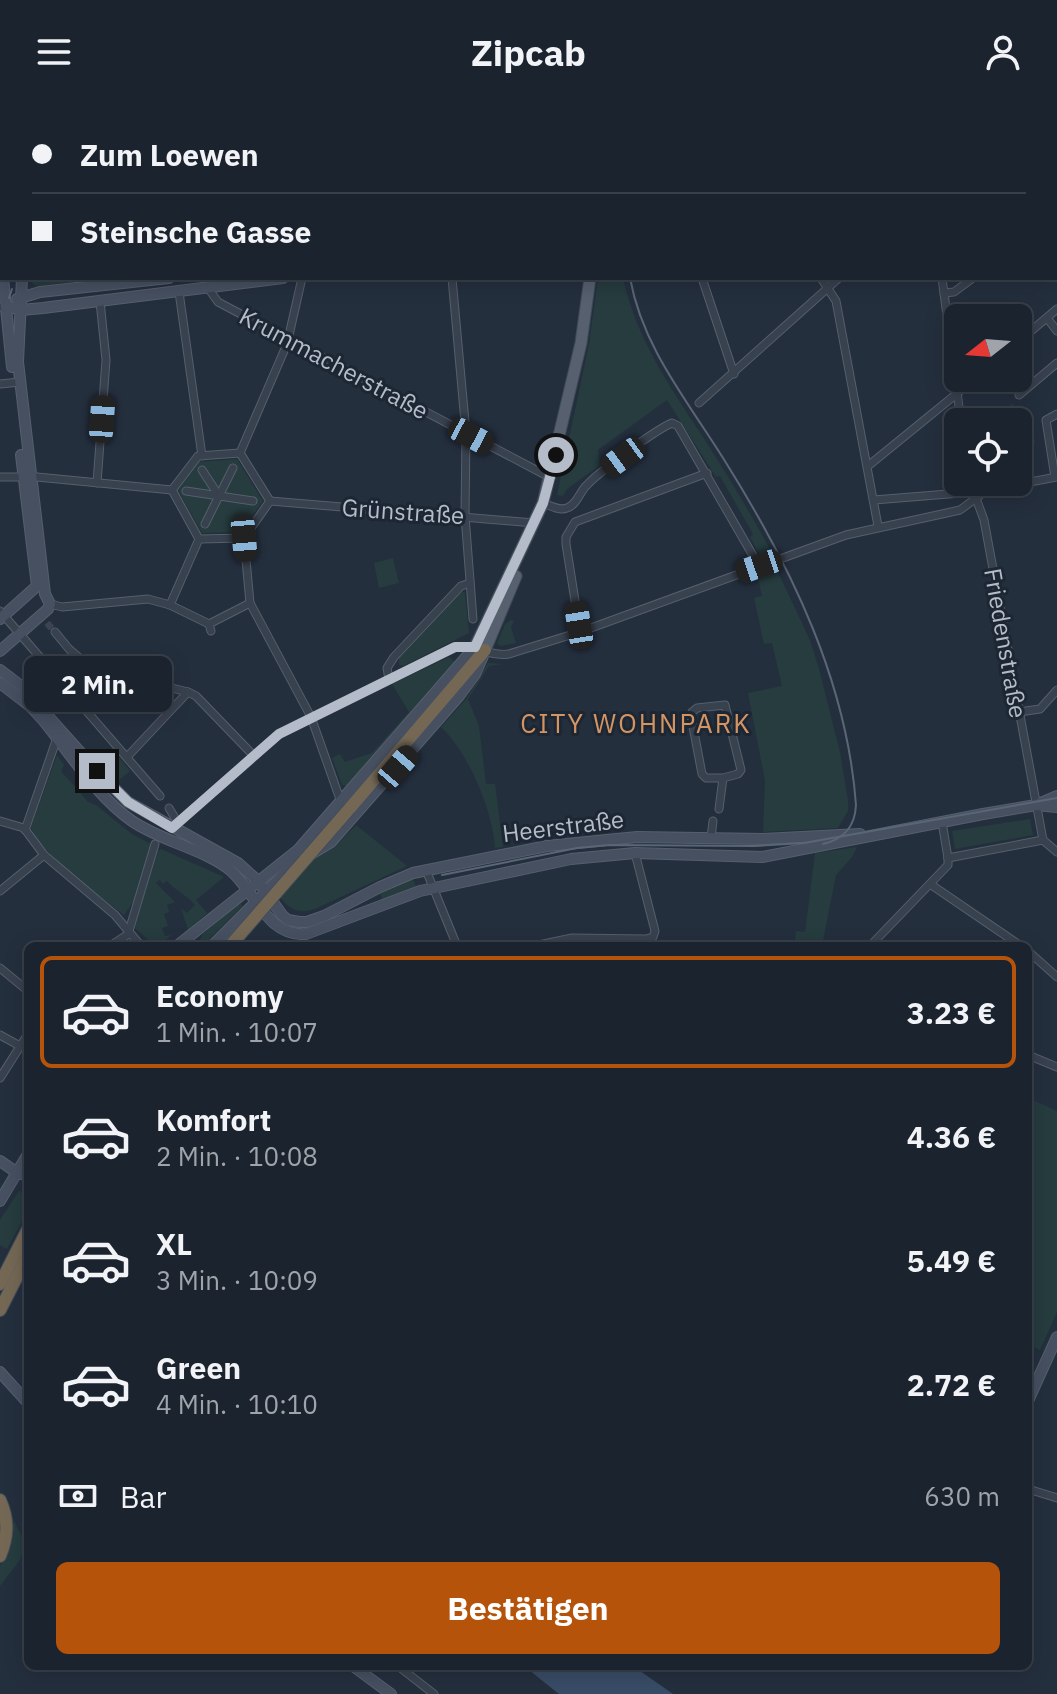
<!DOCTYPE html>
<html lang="de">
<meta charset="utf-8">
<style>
:root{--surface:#1b232e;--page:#282f3a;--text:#f1f3f6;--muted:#a0a4aa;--line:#39404a;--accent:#b45309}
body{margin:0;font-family:"IBM Plex Sans",sans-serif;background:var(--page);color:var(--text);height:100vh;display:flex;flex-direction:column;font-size:30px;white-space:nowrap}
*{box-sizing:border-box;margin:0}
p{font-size:26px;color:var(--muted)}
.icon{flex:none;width:44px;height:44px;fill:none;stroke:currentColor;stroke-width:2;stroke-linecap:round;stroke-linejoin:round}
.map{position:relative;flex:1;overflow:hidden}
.drawer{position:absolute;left:24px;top:838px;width:1008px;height:728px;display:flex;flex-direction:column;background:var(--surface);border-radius:12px;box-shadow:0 4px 20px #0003,0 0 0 2px var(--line)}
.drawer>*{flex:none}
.guide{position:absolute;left:0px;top:0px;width:1058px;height:176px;box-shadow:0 4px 20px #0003,0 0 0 2px var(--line);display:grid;align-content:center;height:176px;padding:0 32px;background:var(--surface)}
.needle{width:52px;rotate:253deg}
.fabs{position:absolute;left:944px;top:200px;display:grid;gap:16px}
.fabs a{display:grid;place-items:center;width:88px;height:88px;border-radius:12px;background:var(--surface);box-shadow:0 4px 20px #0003,0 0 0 2px var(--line);font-size:40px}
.end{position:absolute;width:36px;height:36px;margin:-18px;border:10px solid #b4bcc9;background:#111;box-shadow:0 0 0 4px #111}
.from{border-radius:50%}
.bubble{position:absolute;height:56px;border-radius:12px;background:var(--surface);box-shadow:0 4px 20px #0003,0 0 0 2px var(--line);font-size:26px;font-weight:700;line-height:56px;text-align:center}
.car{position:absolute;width:24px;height:48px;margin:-24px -12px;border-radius:10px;box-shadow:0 0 6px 2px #0007;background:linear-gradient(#222 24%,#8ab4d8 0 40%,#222 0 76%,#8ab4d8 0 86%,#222 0)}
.guide b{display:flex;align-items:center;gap:28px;height:76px;font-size:30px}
.guide b+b{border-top:2px solid var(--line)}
.guide i{width:20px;height:20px;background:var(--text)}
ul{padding:14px 0 0;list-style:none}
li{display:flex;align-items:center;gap:24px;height:112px;margin:0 16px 12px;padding:0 16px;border:4px solid transparent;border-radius:12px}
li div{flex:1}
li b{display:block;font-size:30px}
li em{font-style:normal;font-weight:700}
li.selected{border-color:var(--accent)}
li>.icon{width:72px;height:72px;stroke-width:1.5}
.pay{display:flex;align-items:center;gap:20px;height:88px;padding:0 32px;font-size:30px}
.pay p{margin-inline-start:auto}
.cta{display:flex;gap:16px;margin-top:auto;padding:16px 32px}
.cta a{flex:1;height:92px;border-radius:12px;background:var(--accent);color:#fff;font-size:32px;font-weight:700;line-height:92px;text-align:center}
header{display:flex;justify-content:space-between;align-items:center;height:104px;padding:0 32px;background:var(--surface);font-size:36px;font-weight:700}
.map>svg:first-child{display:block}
</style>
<header><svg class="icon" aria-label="menu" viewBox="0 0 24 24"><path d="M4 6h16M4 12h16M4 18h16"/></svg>Zipcab<svg class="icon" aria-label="person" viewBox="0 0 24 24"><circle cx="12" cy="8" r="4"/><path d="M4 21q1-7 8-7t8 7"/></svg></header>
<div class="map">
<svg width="1057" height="1590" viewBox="0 0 1057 1590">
<rect width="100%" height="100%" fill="#242f3e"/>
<g fill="#263c3f">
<rect x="12" y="0" width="329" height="2"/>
<path d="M30,174H115L37,182L33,180Z"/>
<path d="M598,174H623C636,233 667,278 699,327C725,367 750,408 772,449L761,453L750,433L753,430L720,372L716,373L667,296L598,346L600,361L567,385L563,392L557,391L589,240Z"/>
<path d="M1012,299L1031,320L1035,338L1033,342L1018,343V318H1011L1009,303Z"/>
<path d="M237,355L263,397L241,428L202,429L177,385L197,358Z"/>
<path d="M393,454L399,479L379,484L374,459Z"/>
<path d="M776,464L810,536L819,565L840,648L848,696V707L838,724L763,728L765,677L748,589L782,582L772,539L764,540L754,494L762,492L757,471Z"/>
<path d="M462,487L465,489L469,529L403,562L399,561V553Z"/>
<path d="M511,516L514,517L511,523L516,539L500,542L497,539L505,520Z"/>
<path d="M449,553L455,558L444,572L347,682L342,681L332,654L340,650L345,658L372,649L409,608L392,580Z"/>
<path d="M488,559L503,560L489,562L468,595L479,622L486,680H495L503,743L495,744C493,707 468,648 441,623L467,594Z"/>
<path d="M112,644L115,647L106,656L109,659L118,652L130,667L119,676L99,655Z"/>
<path d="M57,651L64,661L61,667L88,698L96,701L132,730L151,740L135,795L124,811C104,795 35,745 31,723Z"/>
<path d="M1030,715L1033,731L955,745L952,727Z"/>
<path d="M356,721L407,762L315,805C298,810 290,806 279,792L309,758L335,743Z"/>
<path d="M857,743L852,753L836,771L822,842H794L796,827L805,828L815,749Z"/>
<path d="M161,745L224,773L196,796L207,809L188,826L181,804L187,809L195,801C187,791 176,787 167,777L163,780L160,776L156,779L175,798L167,801L169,808L164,810L168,822L162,824L165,832L171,831L160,842H155L135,824L156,747Z"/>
<path d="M412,773L417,785L383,797L379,786Z"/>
<path d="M240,799L243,802L210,834L207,842H196L203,830Z"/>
<path d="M1033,996L1057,1007V1208L1040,1246L1028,1240V999Z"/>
<path d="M19,1087L28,1088V1106L7,1145L0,1141V1116Z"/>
<path d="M11,1411L25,1439L20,1456L0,1482V1462L12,1437Z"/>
</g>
<path fill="#394c67" d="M524,1562H633L673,1590H559Z"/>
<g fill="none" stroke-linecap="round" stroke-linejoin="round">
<path stroke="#3a4453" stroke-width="7" stroke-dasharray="7 3.5" stroke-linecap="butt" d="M47,519L55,528"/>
<defs>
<g id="street">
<path d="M435,0V2"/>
<path d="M887,0L889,2"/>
<path d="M985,2L986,0"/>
<path d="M0,17L2,15"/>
<path d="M1056,38H1057"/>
<path d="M1056,127L1057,126"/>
<path d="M452,174L466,329L465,412L473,515"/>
<path d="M702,174L734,270"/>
<path d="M821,174L836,197L878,422"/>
<path d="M942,174L961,318"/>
<path d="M208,184L218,198L551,374"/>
<path d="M179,188L202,352"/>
<path d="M944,189L954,188L973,174"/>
<path d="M0,203H1"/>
<path d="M1047,214L1057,227"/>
<path d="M1018,238L1057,205"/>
<path d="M0,280L20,278"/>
<path d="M1019,291L1057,259"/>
<path d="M699,299L839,174"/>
<path d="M240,349L287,240L302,174"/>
<path d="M240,349L270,397L244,434"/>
<path d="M868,362L976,274"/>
<path d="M202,366L219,392"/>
<path d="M0,373H37L172,386"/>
<path d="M1055,373L1046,316L1057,310"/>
<path d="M970,378L984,416L1043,736"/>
<path d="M97,379L106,256L100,197"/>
<path d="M172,386L198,352L240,349"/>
<path d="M172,386L199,435"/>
<path d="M186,387L253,397"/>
<path d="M874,396L973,388"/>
<path d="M270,397L534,419"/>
<path d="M543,399C551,402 559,407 567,404C577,401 580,387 587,381C600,367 655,326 672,319L678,322L759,462"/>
<path d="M205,420L233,364"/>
<path d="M244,434L250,499L311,613L341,698"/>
<path d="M199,435L244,434"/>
<path d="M50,500L62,503L148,495L170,501L209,520L211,527"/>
<path d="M170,501L199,435"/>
<path d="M0,507L160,692"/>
<path d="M209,520L250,499"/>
<path d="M55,528L69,545L91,564L188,588L196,592L254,652"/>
<path d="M580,528L566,440V433L575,418L707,369"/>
<path d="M389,575L387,564L394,553L461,482L470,479"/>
<path d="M1019,608L1040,605L1057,586"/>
<path d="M127,653L188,588"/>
<path d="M169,704L178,719"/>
<path d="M719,705L723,674L738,670L741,666L725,601L697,604L692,608L691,612L702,670L706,674H723"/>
<path d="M0,717L24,724L44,751L115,811L141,842"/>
<path d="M942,718L948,754"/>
<path d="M172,724L279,630L455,543C476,541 491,553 509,550L580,528L846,431L960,406L987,386L1057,373"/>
<path d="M25,726L57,634"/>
<path d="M711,734L713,717"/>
<path d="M1043,736L1057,748"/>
<path d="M948,754L1043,736"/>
<path d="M426,766L457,842"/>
<path d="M930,780L1021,842"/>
<path d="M0,787L44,751"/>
<path d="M129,827L155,740"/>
<path d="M110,842L130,829"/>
<path d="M534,842L572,834L646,835L653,833L655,827L635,749"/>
<path d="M870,842L948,761V754"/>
<path d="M1028,847L1057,873"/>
<path d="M0,864L28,887"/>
<path d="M0,931L20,942"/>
<path d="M1028,951L1057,963"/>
<path d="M0,974L28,930"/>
<path d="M1028,1385L1057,1394"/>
<path d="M398,1562L434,1590"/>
</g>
<g id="secondary">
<path d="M4,0V2"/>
<path d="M659,2L663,0"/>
<path d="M687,2L690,0"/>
<path d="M0,143L2,164"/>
<path d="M3,174L12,263"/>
<path d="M17,195L40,188L169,174"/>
<path d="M6,202L21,206L43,204L283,174"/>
<path d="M0,515L37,482L21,351"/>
<path d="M0,547L48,505L50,500L45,490L18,258L22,174"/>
<path d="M0,566L21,582L97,667L128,698L238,759L258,777L282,811L288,816L299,818H307L324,812L380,783L413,769L547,742L637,733L763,735L860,730"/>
<path d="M0,579L30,602L43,616C70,649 96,692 132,717C161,737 206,746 230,766C255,787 267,833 306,830L420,787L571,755L635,749L762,753L983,710L1036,701L1057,703"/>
<path d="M1036,701L1057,692"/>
<path d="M311,750L331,738L459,592L475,570L483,552"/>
<path d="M177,842L298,746L475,543"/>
<path d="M212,842L297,757"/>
<path d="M0,1057L16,1068L28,1072"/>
<path d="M0,1097L28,1050"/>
<path d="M0,1268L28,1299"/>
<path d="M1028,1297L1057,1233"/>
<path d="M353,1562L391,1590"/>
</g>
<g id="primary">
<path d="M581,0V2"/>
<path d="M592,0V2"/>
<path d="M475,543L543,399L581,239L590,174"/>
<path d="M485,546L516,472"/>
</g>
<g id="highway">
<path d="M350,704L485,546"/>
<path d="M0,1180L28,1125"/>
<path d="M0,1206L28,1151"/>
<path d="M0,1396C9,1416 8,1433 0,1452"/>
</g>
</defs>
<use href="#street" stroke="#565f6c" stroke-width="9"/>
<use href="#secondary" stroke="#565f6c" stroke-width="12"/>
<use href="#primary" stroke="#414a57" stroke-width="13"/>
<use href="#highway" stroke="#434c59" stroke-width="14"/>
<use href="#street" stroke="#38414e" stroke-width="7"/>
<use href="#secondary" stroke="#465061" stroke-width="10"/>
<use href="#primary" stroke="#56606e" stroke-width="11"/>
<use href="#highway" stroke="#746855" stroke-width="12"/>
<g stroke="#5a6575" stroke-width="2">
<path d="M677,2L680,0"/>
<path d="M630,174C643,246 691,301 728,362C792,465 847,578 856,701C855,723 844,735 823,740"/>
<path d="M9,194L12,185"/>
<path d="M442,771L577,744L610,741L755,742L804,739L1057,694"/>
</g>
<defs>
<path id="highway-bridge" d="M230,842L350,704"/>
</defs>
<use href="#highway-bridge" stroke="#434c59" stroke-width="14" stroke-linecap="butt"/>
<use href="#highway-bridge" stroke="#746855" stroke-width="12"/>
</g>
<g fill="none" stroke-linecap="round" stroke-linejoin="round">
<path stroke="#b4bcc9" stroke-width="10" d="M97,667L128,698L172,724L279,630L455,543H475L543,399L556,351"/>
</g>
<g text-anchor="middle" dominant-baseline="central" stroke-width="6" stroke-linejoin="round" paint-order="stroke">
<g font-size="24" fill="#b4bcc9" stroke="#1d2633">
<text transform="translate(334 259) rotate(28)">Krummacherstraße</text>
<text transform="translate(403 407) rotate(4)">Grünstraße</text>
<text transform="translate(1006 539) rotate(80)">Friedenstraße</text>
<text transform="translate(563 722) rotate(-7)">Heerstraße</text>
</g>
<g font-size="26" letter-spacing="2" fill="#d59563" stroke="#1d2633">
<text x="636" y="619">CITY WOHNPARK</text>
</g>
</g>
</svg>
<div class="fabs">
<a><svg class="needle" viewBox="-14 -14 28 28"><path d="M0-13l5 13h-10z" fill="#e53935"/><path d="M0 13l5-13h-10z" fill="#a0a4aa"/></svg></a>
<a><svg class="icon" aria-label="locate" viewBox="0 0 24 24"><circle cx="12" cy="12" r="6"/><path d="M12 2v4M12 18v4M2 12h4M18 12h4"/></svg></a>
</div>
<i class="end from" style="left:556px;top:351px"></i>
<i class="end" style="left:97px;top:667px"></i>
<div class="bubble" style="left:24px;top:552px;width:148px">2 Min.</div>
<i class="car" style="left:102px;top:315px;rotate:4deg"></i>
<i class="car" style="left:471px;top:332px;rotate:118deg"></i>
<i class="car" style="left:623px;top:353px;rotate:234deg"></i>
<i class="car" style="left:244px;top:434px;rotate:175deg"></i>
<i class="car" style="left:759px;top:462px;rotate:251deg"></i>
<i class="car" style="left:579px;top:521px;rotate:351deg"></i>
<i class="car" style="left:398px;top:663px;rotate:41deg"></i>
<div class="guide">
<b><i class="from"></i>Zum Loewen</b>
<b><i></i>Steinsche Gasse</b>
</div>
<section class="drawer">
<ul>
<li class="selected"><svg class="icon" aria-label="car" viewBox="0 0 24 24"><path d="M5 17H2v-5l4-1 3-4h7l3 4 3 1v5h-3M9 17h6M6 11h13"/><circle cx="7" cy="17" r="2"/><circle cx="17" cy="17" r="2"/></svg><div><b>Economy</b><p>1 Min. · 10:07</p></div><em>3.23 €</em></li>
<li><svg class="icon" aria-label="car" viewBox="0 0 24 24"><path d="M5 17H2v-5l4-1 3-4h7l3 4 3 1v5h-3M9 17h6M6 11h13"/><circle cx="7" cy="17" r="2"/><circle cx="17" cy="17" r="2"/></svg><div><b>Komfort</b><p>2 Min. · 10:08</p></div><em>4.36 €</em></li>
<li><svg class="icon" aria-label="car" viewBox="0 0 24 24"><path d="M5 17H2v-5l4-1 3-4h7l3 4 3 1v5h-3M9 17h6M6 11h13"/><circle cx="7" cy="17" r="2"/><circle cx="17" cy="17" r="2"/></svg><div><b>XL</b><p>3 Min. · 10:09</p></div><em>5.49 €</em></li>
<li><svg class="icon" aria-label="car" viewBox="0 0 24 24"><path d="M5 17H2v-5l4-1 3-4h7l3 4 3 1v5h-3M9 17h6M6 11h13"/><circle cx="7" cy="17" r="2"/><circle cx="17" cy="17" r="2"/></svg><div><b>Green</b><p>4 Min. · 10:10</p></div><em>2.72 €</em></li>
</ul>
<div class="pay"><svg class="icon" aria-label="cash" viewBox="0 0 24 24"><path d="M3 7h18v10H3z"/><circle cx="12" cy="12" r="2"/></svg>Bar<p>630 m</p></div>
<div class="cta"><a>Bestätigen</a></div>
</section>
</div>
